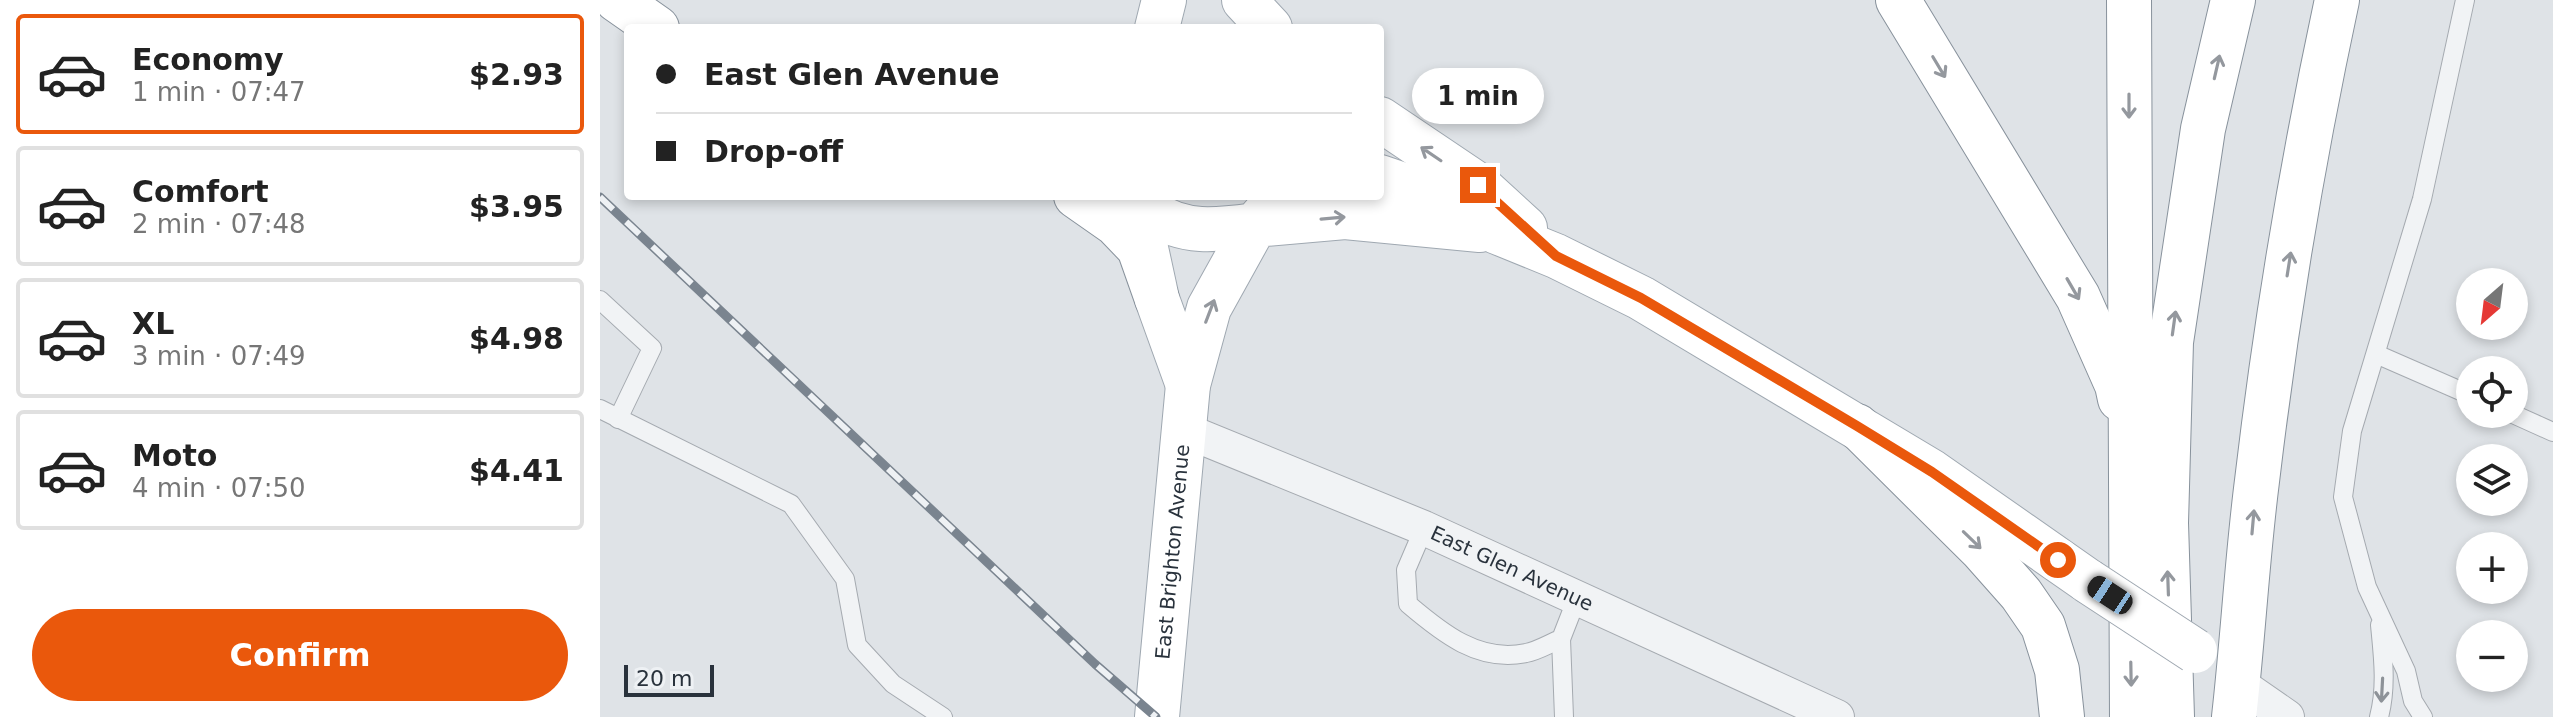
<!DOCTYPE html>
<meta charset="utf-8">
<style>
:root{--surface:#fff;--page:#f2f2f2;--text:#222;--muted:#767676;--line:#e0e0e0;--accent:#ea580c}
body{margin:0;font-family:"DejaVu Sans",sans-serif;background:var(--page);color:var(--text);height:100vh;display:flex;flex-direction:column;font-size:30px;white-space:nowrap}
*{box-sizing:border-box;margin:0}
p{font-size:26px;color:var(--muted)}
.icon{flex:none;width:44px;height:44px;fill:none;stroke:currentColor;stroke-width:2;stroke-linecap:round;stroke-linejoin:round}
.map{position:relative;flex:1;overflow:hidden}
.side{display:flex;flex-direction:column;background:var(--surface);width:600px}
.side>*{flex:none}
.banner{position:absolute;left:24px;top:24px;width:760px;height:176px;border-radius:8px;box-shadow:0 4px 12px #0003;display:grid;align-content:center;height:176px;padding:0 32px;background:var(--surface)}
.needle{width:52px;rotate:208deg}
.tools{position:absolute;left:1856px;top:268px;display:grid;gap:16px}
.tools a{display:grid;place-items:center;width:72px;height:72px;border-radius:50%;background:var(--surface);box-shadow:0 4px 12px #0003;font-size:40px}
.scale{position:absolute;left:24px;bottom:20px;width:90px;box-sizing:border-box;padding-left:8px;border:4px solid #29323c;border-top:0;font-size:22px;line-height:28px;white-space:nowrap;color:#29323c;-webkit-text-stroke:6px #eef1f4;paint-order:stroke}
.end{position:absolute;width:36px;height:36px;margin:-18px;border:10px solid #ea580c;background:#fff;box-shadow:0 0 0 4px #fff}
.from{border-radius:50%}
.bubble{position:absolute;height:56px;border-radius:28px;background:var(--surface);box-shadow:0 4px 12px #0003;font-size:26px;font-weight:800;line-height:56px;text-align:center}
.car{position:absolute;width:24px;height:48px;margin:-24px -12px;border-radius:10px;box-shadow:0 0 6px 2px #0007;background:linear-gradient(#222 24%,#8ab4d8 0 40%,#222 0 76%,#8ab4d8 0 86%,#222 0)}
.banner b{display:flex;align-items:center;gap:28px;height:76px;font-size:30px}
.banner b+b{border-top:2px solid var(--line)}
.banner i{width:20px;height:20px;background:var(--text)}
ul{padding:14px 0 0;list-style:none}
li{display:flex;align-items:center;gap:24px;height:120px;margin:0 16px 12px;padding:0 16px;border:4px solid var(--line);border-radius:8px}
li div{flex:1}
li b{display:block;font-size:30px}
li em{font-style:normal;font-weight:800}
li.active{border-color:var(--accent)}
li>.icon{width:72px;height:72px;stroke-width:1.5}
.primary-button{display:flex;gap:16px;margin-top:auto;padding:16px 32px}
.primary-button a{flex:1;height:92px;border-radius:48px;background:var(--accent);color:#fff;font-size:32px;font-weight:800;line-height:92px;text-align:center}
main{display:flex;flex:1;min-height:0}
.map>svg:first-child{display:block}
</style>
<main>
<section class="side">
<ul>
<li class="active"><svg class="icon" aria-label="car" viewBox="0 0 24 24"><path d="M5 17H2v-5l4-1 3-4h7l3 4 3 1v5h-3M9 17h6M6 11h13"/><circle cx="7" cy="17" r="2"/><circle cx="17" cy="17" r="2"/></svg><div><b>Economy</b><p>1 min · 07:47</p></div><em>$2.93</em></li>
<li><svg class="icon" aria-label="car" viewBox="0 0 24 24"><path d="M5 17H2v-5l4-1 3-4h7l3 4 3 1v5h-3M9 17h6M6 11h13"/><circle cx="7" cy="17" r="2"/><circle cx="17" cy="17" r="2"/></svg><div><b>Comfort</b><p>2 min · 07:48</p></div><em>$3.95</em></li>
<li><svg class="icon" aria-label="car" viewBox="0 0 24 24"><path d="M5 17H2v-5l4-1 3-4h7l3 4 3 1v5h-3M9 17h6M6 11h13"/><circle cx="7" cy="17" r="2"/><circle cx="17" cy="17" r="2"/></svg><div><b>XL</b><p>3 min · 07:49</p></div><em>$4.98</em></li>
<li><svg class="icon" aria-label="car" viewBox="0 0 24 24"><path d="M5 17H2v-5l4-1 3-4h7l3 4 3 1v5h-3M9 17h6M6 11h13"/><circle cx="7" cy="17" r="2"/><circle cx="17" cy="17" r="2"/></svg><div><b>Moto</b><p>4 min · 07:50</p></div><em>$4.41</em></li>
</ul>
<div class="primary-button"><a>Confirm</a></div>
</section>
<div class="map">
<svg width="1953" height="717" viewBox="0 0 1953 717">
<rect width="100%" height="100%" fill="#dfe3e7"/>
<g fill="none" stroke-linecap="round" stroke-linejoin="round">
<defs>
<g id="lane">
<path d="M0,300L52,348L18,419"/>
<path d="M1776,354L1870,395"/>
<path d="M0,409L191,504L245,579L257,645L293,684L343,717"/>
<path d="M1913,414L1953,432"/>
<path d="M824,528L806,570L808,604C842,633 879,663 926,653C938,651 950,643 961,639L977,598"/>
<path d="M961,639L964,717"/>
<path d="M1779,717C1787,687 1783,656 1780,625"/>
<path d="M1823,717L1813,701L1806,671L1767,587L1743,497L1752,431L1822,199L1865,0"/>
</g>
<g id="street">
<path id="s1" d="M584,430L824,528L1237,717"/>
<path d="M1638,683L1687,717"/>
</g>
<g id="primary">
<path d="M644,0L670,28"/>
<path d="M557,28L564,0"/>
<path d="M780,119L878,185L925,228"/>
<path d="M780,177L830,194L897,232L956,256L1041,298L1332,472L1488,581"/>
<path d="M532,196C537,203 544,207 551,212C584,235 618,230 655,225L668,210"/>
<path d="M536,202L557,299L588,385"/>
<path id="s2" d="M557,717L588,385L609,308L655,225L745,217L880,230"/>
</g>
<g id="highway">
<path d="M17,0L57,28"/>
<path d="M1298,0L1478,297L1517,385L1520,399"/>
<path d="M1529,0L1532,717"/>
<path d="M476,196L516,224L539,248L557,299"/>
<path d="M1257,426L1382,550L1421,594L1443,626L1457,670L1462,717"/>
<path d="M1572,717L1566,523L1571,342L1603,129L1633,0"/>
<path d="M1634,717C1643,638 1647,559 1657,481C1676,320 1703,158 1737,0"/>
</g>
</defs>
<use href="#lane" stroke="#a5aab0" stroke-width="20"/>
<use href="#street" stroke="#a5aab0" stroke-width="36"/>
<use href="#primary" stroke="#9fa8b1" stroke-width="46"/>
<use href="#highway" stroke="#88929c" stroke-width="46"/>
<use href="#lane" stroke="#f1f3f5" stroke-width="18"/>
<use href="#street" stroke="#f1f3f5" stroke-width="34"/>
<use href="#primary" stroke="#fff" stroke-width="44"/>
<use href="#highway" stroke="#fff" stroke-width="44"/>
<defs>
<path id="rail" d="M0,197L495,664L556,717"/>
</defs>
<use href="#rail" stroke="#7a848f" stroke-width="9"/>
<use href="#rail" stroke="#eef1f4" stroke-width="6" stroke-dasharray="18" stroke-linecap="butt"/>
<defs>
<path id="primary-bridge" d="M1488,581L1595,651"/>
</defs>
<use href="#primary-bridge" stroke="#9fa8b1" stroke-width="46" stroke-linecap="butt"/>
<use href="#primary-bridge" stroke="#fff" stroke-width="44"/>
</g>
<defs><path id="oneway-shaft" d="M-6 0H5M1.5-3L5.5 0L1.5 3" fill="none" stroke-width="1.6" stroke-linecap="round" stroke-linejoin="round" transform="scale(2)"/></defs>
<g stroke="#94989e">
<use href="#oneway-shaft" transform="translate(1339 67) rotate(59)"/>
<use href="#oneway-shaft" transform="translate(1617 67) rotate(-77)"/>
<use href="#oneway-shaft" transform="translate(1529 106) rotate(90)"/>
<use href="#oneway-shaft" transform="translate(831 154) rotate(-146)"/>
<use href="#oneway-shaft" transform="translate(733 218) rotate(-5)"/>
<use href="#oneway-shaft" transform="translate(1689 264) rotate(-81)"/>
<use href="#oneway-shaft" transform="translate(1473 289) rotate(60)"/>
<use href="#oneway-shaft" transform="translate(610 311) rotate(-69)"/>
<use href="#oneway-shaft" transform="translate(1574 323) rotate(-82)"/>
<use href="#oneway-shaft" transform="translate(1653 522) rotate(-85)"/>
<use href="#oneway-shaft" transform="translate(1372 540) rotate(44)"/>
<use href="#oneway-shaft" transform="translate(1568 583) rotate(-92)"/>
<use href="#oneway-shaft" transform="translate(1531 674) rotate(89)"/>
</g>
<use stroke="#8d9298" href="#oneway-shaft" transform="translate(1782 690) rotate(93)"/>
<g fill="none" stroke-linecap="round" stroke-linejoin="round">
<path stroke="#ea580c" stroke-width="10" d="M878,185L956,256L1041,298L1257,426L1332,472L1458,560"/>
</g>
<g text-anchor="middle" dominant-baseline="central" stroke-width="6" stroke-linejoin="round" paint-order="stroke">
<g font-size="20" fill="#29323c" stroke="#eef1f4">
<text stroke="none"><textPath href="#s2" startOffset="166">East Brighton Avenue</textPath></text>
<text stroke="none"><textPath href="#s1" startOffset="356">East Glen Avenue</textPath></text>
</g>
</g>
</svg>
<div class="tools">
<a><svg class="needle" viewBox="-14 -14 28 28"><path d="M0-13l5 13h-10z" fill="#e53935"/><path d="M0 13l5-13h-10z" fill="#767676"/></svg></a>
<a><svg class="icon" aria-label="locate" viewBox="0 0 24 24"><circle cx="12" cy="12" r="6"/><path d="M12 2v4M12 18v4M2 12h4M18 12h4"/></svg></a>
<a><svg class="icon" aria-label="layers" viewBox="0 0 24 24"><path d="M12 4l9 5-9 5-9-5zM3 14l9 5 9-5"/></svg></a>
<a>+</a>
<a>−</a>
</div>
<div class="scale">20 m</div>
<i class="end from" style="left:1458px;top:560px"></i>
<i class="end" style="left:878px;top:185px"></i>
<div class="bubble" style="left:812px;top:68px;width:132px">1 min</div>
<i class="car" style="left:1510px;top:595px;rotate:303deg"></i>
<div class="banner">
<b><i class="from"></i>East Glen Avenue</b>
<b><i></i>Drop-off</b>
</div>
</div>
</main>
